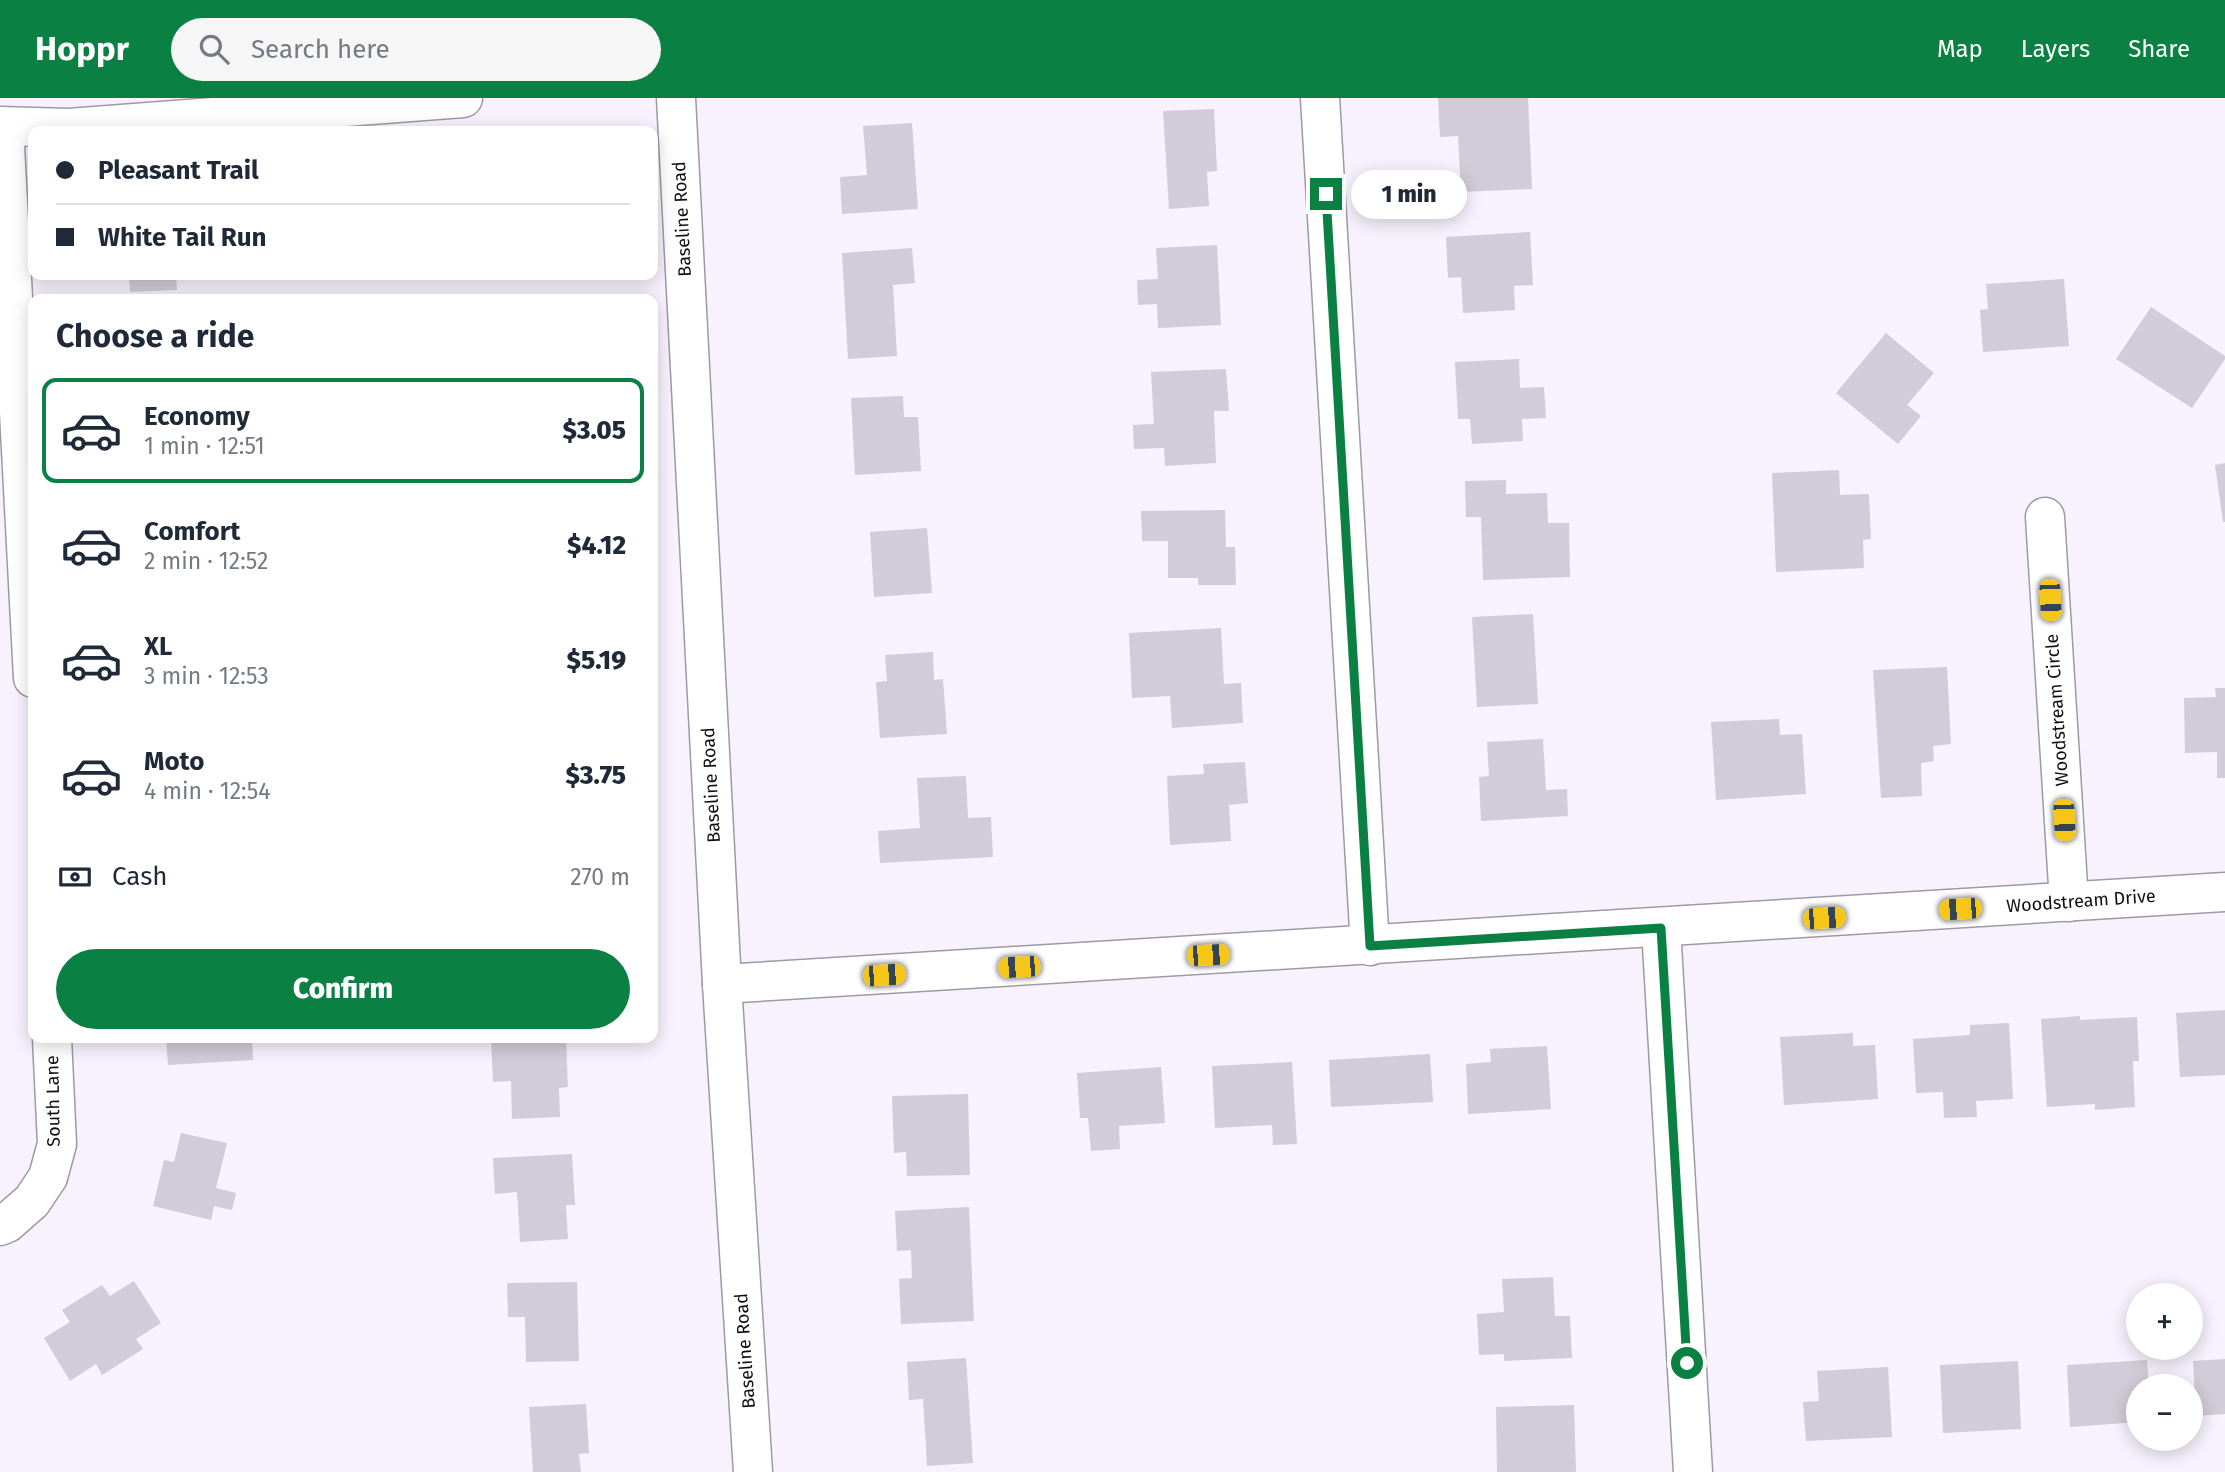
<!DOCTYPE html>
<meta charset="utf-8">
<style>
:root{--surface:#fff;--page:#f6f6f7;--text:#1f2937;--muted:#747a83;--line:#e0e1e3;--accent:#0b8043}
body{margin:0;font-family:"Fira Sans",sans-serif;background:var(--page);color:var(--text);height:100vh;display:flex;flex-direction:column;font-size:26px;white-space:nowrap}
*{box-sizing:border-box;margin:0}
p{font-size:23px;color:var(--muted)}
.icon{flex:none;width:38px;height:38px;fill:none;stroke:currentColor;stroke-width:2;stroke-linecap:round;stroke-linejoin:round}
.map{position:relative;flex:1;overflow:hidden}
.drawer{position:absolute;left:28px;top:196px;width:630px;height:749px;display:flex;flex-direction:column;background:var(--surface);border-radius:14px;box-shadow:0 4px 18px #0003}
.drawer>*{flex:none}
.hud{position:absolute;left:28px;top:28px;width:630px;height:154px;border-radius:14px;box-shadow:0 4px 18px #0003;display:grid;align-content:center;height:154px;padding:0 28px;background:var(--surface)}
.tools{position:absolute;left:2126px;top:1185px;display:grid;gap:14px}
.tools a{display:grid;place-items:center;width:77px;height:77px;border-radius:50%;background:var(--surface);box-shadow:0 4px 18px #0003;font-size:35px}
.end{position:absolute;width:32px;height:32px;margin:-16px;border:9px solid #0b8043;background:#fff;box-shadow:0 0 0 4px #fff}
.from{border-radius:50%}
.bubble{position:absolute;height:49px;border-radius:24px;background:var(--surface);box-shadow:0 4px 18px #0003;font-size:23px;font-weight:800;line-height:49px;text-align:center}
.car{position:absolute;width:21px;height:42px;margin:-21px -10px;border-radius:9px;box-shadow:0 0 5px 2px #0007;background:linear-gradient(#f5c518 24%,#345 0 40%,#f5c518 0 76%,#345 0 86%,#f5c518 0)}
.hud b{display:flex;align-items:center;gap:24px;height:66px;font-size:26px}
.hud b+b{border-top:2px solid var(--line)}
.hud i{width:18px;height:18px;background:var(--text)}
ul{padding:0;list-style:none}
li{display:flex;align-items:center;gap:21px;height:105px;margin:0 14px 10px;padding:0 14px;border:4px solid transparent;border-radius:14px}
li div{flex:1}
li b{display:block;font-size:26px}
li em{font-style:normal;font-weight:800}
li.current{border-color:var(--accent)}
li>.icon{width:63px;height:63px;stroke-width:1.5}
h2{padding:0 28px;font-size:32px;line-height:84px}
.pay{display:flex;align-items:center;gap:18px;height:77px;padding:0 28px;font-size:26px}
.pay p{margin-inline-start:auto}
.button{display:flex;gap:14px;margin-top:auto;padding:14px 28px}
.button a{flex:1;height:80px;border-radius:42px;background:var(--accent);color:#fff;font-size:28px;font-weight:800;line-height:80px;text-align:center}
header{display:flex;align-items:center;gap:42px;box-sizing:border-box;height:98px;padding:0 35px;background:var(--accent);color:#fff}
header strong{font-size:33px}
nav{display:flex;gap:38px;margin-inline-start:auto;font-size:24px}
.search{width:490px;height:63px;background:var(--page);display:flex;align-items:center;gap:18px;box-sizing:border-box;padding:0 24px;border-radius:38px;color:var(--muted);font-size:26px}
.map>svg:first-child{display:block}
</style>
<header>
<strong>Hoppr</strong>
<div class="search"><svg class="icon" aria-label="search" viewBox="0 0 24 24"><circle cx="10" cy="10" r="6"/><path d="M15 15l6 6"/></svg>Search here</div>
<nav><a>Map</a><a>Layers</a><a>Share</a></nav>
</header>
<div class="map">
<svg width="2225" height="1374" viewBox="0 0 2225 1374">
<rect width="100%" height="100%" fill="#f7f2fd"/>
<g fill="#d1ccd7">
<path d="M1438,0H1528L1532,91L1461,94L1458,38L1440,39Z"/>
<path d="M1214,11L1217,73L1207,74L1209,108L1169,111L1163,13Z"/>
<path d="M912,25L918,111L842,116L840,79L867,77L863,28Z"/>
<path d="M1530,134L1533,187L1514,188L1515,212L1463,215L1461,179L1448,180L1446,139Z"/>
<path d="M1217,147L1221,227L1158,230L1157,206L1138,207L1137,182L1158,181L1156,150Z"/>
<path d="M912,150L915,185L893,187L897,258L848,261L842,155Z"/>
<path d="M129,177H176L177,192L130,194Z"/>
<path d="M2064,181L2069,248L1983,254L1980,212L1988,211L1986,186Z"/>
<path d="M2151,209L2225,258V261L2192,310L2116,261Z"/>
<path d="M1886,235L1934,275L1907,307L1921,318L1898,346L1836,295Z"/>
<path d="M1519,261L1520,290L1544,289L1546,320L1522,321L1523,343L1472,346L1470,321H1458L1455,264Z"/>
<path d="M1226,271L1229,313H1214L1216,365L1165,368L1164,350L1134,351L1133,327L1154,326L1151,274Z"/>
<path d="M903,298L904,319H918L921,373L855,377L851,300Z"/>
<path d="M2225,365V424H2223L2215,367Z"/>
<path d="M1839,372L1840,397L1869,396L1871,441L1863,442L1864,470L1776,474L1772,375Z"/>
<path d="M1506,382V396L1547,395L1548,425H1569L1570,479L1483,482L1481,419H1466L1465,383Z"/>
<path d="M1225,412L1226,449H1235L1236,487H1198V480H1168V443H1142L1141,413Z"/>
<path d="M927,430L932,495L874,499L870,434Z"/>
<path d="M1533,516L1538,606L1477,609L1472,519Z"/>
<path d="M1221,530L1224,586L1241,585L1243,625L1172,630L1170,598L1132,600L1129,535Z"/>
<path d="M933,554L934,582L943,581L947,636L880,640L876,584L887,583L885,557Z"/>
<path d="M1947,569L1951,646L1933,648L1934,663L1921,665L1922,698L1881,700L1873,572Z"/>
<path d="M2215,590H2225V680H2217V654L2185,655L2184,600L2216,599Z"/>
<path d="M1779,621L1780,637L1802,636L1806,696L1716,702L1711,624Z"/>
<path d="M1543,641L1546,692L1567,691L1568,718L1481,723L1479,679L1489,678L1487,644Z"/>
<path d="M1245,664L1248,705L1229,707L1231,743L1170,747L1167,678L1204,676L1203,666Z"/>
<path d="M966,678L968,720L991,719L993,759L880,765L878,733L920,730L917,680Z"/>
<path d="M2225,912V977L2180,979L2176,915Z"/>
<path d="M2080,918V922L2137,919L2139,963H2133L2135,1009L2095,1012V1006L2047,1009L2041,921Z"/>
<path d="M2009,925L2013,1001L1976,1003L1977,1019L1944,1020L1943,994L1916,995L1913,941L1970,937V927Z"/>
<path d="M1853,935V948L1875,947L1878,1001L1784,1007L1780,939Z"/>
<path d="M166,940H252L253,962L168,967Z"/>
<path d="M566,940L568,989L559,990L560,1019L512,1021L511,983L493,984L491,943Z"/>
<path d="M1547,948L1551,1011L1468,1016L1466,966L1491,964L1490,951Z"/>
<path d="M1430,956L1433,1004L1331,1009L1329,962Z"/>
<path d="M1292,964L1297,1046L1273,1047L1272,1027L1215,1030L1212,968Z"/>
<path d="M1161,969L1165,1025L1119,1028L1120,1051L1091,1053L1088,1020H1080L1077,975Z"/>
<path d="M968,996L970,1077L907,1078L906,1054L894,1055L892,998Z"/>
<path d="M181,1035L227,1045L216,1090L236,1095L232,1112L214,1108L211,1122L153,1108L164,1062L174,1064Z"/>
<path d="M572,1056L575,1107H566L568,1141L520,1144L517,1094L495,1096L493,1060Z"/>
<path d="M969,1109L974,1223L901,1226L899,1181L912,1180L911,1152L897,1153L895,1113Z"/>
<path d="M1553,1179L1555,1218H1570L1572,1260L1504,1263V1256L1479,1257L1477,1216L1504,1214L1502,1181Z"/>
<path d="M134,1183L161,1225L136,1241L143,1251L102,1277L96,1266L70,1283L44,1240L70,1224L62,1212L102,1187L110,1198Z"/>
<path d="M577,1184L579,1263L526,1264L525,1219H508L507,1185Z"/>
<path d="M966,1260L973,1365L927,1368L923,1301L909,1302L907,1264Z"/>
<path d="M2225,1261V1316L2196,1318L2193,1263Z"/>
<path d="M2147,1262L2149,1288H2138V1324L2070,1329L2067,1267Z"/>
<path d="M2018,1263L2021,1331L1943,1335L1940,1267Z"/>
<path d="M1888,1269L1892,1339L1806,1343L1803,1304L1819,1303L1817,1273Z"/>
<path d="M586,1306L589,1355L579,1356L581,1374H533L529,1309Z"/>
<path d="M1574,1307L1576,1374H1497L1496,1309Z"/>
</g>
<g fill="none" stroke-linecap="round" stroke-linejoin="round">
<defs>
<g id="minor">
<path d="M1320,0L1370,848"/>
<path d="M0,28L69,30L463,0"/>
<path d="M4,29L33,580"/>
<path d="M2045,419L2069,804"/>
<path d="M1661,830L1693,1374"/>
<path d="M722,886L2225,794"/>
<path d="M0,1128L7,1125L32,1103L48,1079L57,1046L52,940"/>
</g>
<path id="tertiary" d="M676,0L722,886L753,1374"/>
</defs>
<use href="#minor" stroke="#9e9aa4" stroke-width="41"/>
<use href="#tertiary" stroke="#9e9aa4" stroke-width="41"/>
<use href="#minor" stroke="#fff" stroke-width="38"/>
<use href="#tertiary" stroke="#fff" stroke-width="38"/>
</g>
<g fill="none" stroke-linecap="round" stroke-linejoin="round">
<path stroke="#0b8043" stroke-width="9" d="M1326,96L1370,848L1661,830L1687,1265"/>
</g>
<g text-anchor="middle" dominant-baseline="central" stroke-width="5" stroke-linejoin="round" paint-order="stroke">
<g font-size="18" fill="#100e12" stroke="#fff">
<text transform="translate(682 121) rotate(-93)">Baseline Road</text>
<text transform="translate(2057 612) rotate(-94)">Woodstream Circle</text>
<text transform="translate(711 687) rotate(-93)">Baseline Road</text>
<text transform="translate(2081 803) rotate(-4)">Woodstream Drive</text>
<text transform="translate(53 1003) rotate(-91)">South Lane</text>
<text transform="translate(745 1253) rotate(-94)">Baseline Road</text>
</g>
</g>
</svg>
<div class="tools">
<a>+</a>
<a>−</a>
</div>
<i class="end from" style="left:1687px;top:1265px"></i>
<i class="end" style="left:1326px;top:96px"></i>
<div class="bubble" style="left:1351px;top:72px;width:116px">1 min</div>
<i class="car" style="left:2050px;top:502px;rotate:177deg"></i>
<i class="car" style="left:2064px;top:722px;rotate:177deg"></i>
<i class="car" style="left:1960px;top:811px;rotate:266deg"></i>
<i class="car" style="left:1824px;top:820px;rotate:86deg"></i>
<i class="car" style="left:1208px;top:857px;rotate:87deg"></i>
<i class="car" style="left:1019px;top:869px;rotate:267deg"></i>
<i class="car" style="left:884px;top:877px;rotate:86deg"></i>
<div class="hud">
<b><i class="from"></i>Pleasant Trail</b>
<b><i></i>White Tail Run</b>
</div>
<section class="drawer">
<h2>Choose a ride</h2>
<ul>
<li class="current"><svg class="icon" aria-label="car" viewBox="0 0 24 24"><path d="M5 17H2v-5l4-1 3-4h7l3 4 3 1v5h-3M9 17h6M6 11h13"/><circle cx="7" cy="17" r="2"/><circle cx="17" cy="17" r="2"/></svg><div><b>Economy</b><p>1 min · 12:51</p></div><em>$3.05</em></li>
<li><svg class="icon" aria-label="car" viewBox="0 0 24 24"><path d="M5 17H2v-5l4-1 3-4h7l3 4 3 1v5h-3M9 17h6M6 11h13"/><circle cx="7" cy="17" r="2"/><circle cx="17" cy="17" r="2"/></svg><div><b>Comfort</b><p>2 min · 12:52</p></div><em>$4.12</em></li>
<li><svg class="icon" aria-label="car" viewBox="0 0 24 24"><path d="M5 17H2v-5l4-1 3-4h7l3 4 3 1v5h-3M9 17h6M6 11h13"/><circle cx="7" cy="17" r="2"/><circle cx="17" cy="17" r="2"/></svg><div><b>XL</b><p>3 min · 12:53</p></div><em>$5.19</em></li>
<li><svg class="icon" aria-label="car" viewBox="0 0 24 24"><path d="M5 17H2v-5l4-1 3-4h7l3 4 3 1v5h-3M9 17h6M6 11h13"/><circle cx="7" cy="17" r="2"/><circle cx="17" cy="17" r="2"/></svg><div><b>Moto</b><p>4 min · 12:54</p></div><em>$3.75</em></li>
</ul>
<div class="pay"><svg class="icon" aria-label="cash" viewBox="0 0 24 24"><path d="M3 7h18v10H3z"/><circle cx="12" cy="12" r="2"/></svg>Cash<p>270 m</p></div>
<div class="button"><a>Confirm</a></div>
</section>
</div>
